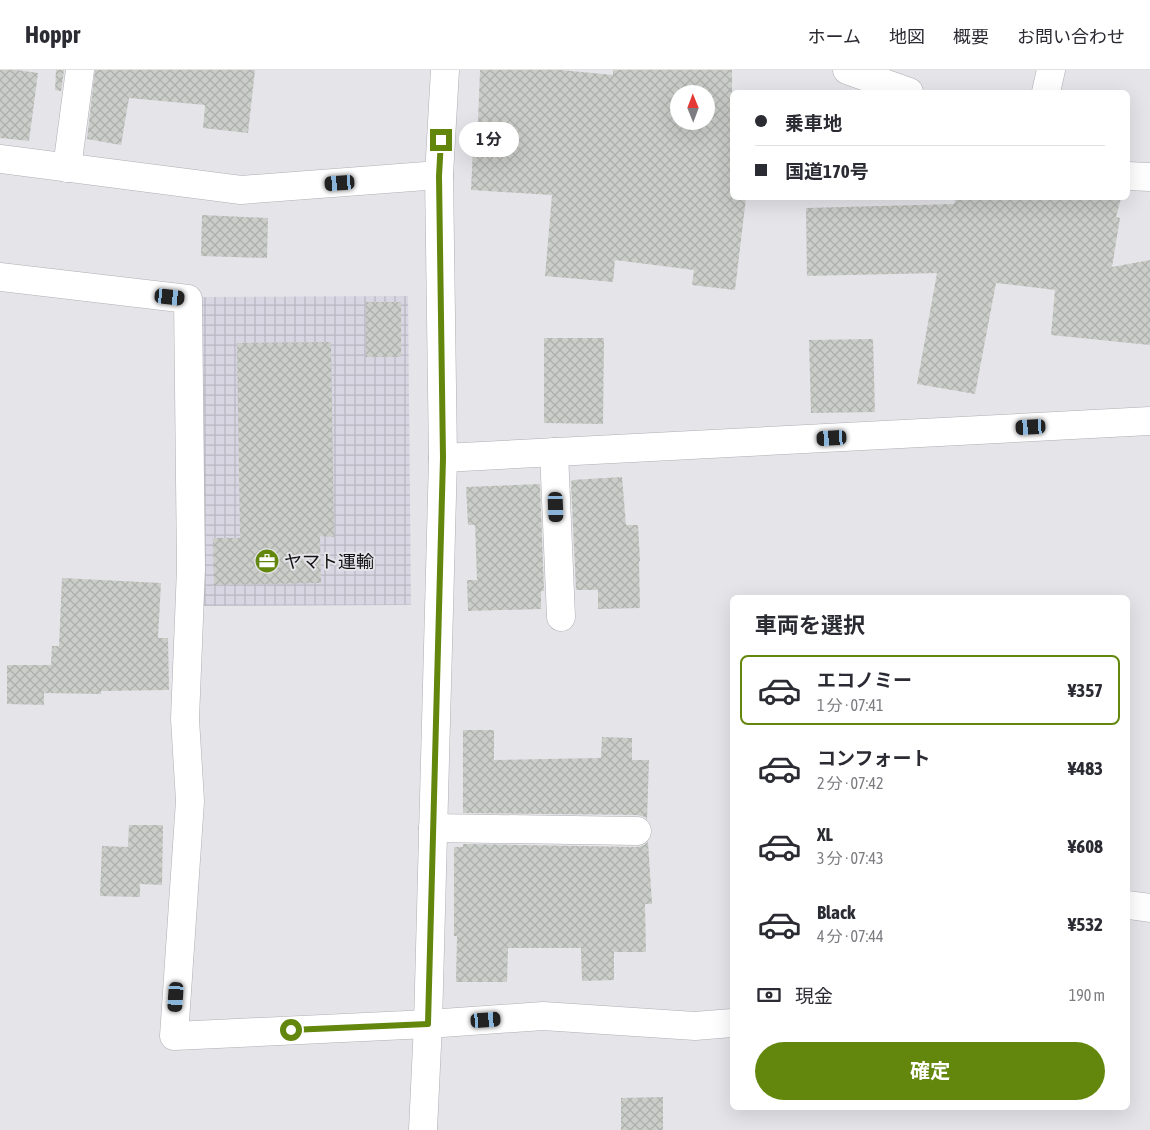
<!DOCTYPE html>
<html lang="ja">
<meta charset="utf-8">
<style>
:root{--surface:#fff;--page:#f7f7f7;--text:#2b2b33;--muted:#7c7c81;--line:#e1e1e2;--accent:#62870c}
body{margin:0;font-family:"Asap Condensed","Noto Sans JP",sans-serif;background:var(--page);color:var(--text);height:100vh;display:flex;flex-direction:column;font-size:19px;white-space:nowrap}
*{box-sizing:border-box;margin:0}
p{font-size:16px;color:var(--muted)}
.icon{flex:none;width:28px;height:28px;fill:none;stroke:currentColor;stroke-width:2;stroke-linecap:round;stroke-linejoin:round}
.map{position:relative;flex:1;overflow:hidden}
.side{position:absolute;left:730px;top:525px;width:400px;height:515px;display:flex;flex-direction:column;background:var(--surface);border-radius:8px;box-shadow:0 5px 20px #0002}
.side>*{flex:none}
.hud{position:absolute;left:730px;top:20px;width:400px;height:110px;border-radius:8px;box-shadow:0 5px 20px #0002;display:grid;align-content:center;height:110px;padding:0 25px;background:var(--surface)}
.needle{width:32px;rotate:359deg}
.buttons{position:absolute;left:670px;top:15px;display:grid;gap:10px}
.buttons a{display:grid;place-items:center;width:45px;height:45px;border-radius:50%;background:var(--surface);box-shadow:0 5px 20px #0002;font-size:25px}
.end{position:absolute;width:22px;height:22px;margin:-11px;border:6px solid #62870c;background:#fff;box-shadow:0 0 0 2px #fff}
.from{border-radius:50%}
.bubble{position:absolute;height:35px;border-radius:18px;background:var(--surface);box-shadow:0 5px 20px #0002;font-size:16px;font-weight:700;line-height:35px;text-align:center}
.car{position:absolute;width:15px;height:30px;margin:-15px -8px;border-radius:6px;box-shadow:0 0 4px 1px #0007;background:linear-gradient(#222 24%,#8ab4d8 0 40%,#222 0 76%,#8ab4d8 0 86%,#222 0)}
.hud b{display:flex;align-items:center;gap:18px;height:48px;font-size:19px}
.hud b+b{border-top:1px solid var(--line)}
.hud i{width:12px;height:12px;background:var(--text)}
ul{padding:0;list-style:none}
li{display:flex;align-items:center;gap:15px;height:70px;margin:0 10px 8px;padding:0 15px;border:2px solid transparent;border-radius:8px}
li div{flex:1}
li b{display:block;font-size:19px}
li em{font-style:normal;font-weight:700}
li.on{border-color:var(--accent)}
li>.icon{width:45px;height:45px;stroke-width:1.5}
h2{padding:0 25px;font-size:22px;line-height:60px}
.pay{display:flex;align-items:center;gap:12px;height:55px;padding:0 25px;font-size:19px}
.pay p{margin-inline-start:auto}
.primary-button{display:flex;gap:10px;margin-top:auto;padding:10px 25px}
.primary-button a{flex:1;height:58px;border-radius:30px;background:var(--accent);color:#fff;font-size:20px;font-weight:700;line-height:58px;text-align:center}
header{display:flex;align-items:center;gap:30px;box-sizing:border-box;height:70px;padding:0 25px;background:var(--surface);border-bottom:1px solid var(--line)}
header strong{font-size:24px}
nav{display:flex;gap:28px;margin-inline-start:auto;font-size:18px}
.map>svg:first-child{display:block}
</style>
<header>
<strong>Hoppr</strong>
<nav><a>ホーム</a><a>地図</a><a>概要</a><a>お問い合わせ</a></nav>
</header>
<div class="map">
<svg width="1150" height="1060" viewBox="0 0 1150 1060">
<defs>
<pattern id="industrial-grid" width="8" height="8" patternUnits="userSpaceOnUse" patternTransform="scale(1.25)"><rect width="8" height="8" fill="#d8d6e2"/><path d="M0 4h8M4 0v8" fill="none" stroke="#b8b7c1"/></pattern>
<pattern id="building-cross-hatch" width="8" height="8" patternUnits="userSpaceOnUse" patternTransform="scale(1.25)"><rect width="8" height="8" fill="#cbcdc9"/><path d="M0 0l8 8M0 8l8-8" fill="none" stroke="#adafac"/></pattern>
</defs>
<rect width="100%" height="100%" fill="#e5e4e9"/>
<path fill="url(#industrial-grid)" d="M408,226L411,535L199,536L201,227Z"/>
<g fill="url(#building-cross-hatch)" fill-rule="evenodd">
<path d="M0,0H17L38,3L29,71L0,68Z"/>
<path d="M56,0H64L61,21L55,20Z"/>
<path d="M95,0H255L248,63L203,58L205,35L129,28L121,75L87,69Z"/>
<path d="M480,0H561L613,5V0H732V128H746L735,220L692,215L694,200L615,190L613,212L545,206L552,125L471,120L473,79H477ZM679,24H706V51H679Z"/>
<path d="M956,128H1121L1116,147L1120,148L1112,197L1150,190V275L1051,265L1055,220L996,213L975,324L917,314L937,203L807,206L806,138L954,134Z"/>
<path d="M202,145L268,148L267,188L201,186Z"/>
<rect x="366" y="232" width="35" height="55"/>
<path d="M544,268H604L603,354L544,353Z"/>
<path d="M873,269L875,342L811,343L809,270Z"/>
<path d="M331,272L334,467L320,466L321,513L214,515L213,468H240L237,273Z"/>
<path d="M622,407L626,455H638L640,491H639L640,538L598,539V520H576L571,413L572,410Z"/>
<path d="M540,414L544,521H541V539L468,541L467,510H477L475,455H468L466,417Z"/>
<path d="M62,508L161,513L158,568H168L169,620L101,621V624L44,623V635L7,634V595H51L52,576H59Z"/>
<path d="M463,660H494V690L601,688L602,667L632,668V690H649L647,750L645,747L637,745L463,743Z"/>
<path d="M129,755H163L162,815L140,814V827L100,826L102,776L128,777Z"/>
<path d="M648,772L652,834H645L646,882H614V910L582,911L581,878H508L507,912H456L457,866H454V777H463V774L637,777L644,775Z"/>
<path d="M663,1027V1060H621V1028Z"/>
</g>
<g fill="none" stroke-linecap="round" stroke-linejoin="round">
<defs>
<g id="minor">
<path d="M847,0L909,22"/>
<path d="M1046,22L1051,0"/>
<path d="M0,89L241,120L439,105"/>
<path d="M67,98L80,0"/>
<path d="M1128,106L1150,107"/>
<path d="M0,207L188,229L191,498L185,649L190,731L174,966L428,954L543,946L695,956L732,953"/>
<path d="M554,382L561,547"/>
<path d="M443,388L1150,351"/>
<path d="M433,758L637,761"/>
<path d="M1128,835L1150,838"/>
</g>
<path id="highway" d="M423,1060L428,954L443,388L439,105L445,0"/>
</defs>
<use href="#minor" stroke="#afaeb3" stroke-width="29"/>
<use href="#highway" stroke="#afaeb3" stroke-width="29"/>
<use href="#minor" stroke="#fff" stroke-width="28"/>
<use href="#highway" stroke="#fff" stroke-width="28"/>
</g>
<g fill="none" stroke-linecap="round" stroke-linejoin="round">
<path stroke="#62870c" stroke-width="6" d="M291,960L428,954L443,388L439,106L441,70"/>
</g>
<defs>
<symbol id="office-disc" viewBox="-11 -11 22 22"><circle r="9.5" fill="#62870c" stroke="#e5e4e9"/><path d="M-6-3h4V-5.5h4V-3h4V5H-6ZM-1-4.5V-3h2v-1.5ZM-6 0V1H6V0Z" fill="#fff"/></symbol>
</defs>
<g fill-rule="evenodd">
<use href="#office-disc" x="253" y="477" width="28" height="28"/>
</g>
<g text-anchor="middle" dominant-baseline="central" stroke-width="4" stroke-linejoin="round" paint-order="stroke">
<g font-size="18" fill="#121113" stroke="#e5e4e9" text-anchor="start">
<text x="284" y="491">ヤマト運輸</text>
</g>
</g>
</svg>
<div class="buttons">
<a><svg class="needle" viewBox="-14 -14 28 28"><path d="M0-13l5 13h-10z" fill="#e53935"/><path d="M0 13l5-13h-10z" fill="#7c7c81"/></svg></a>
</div>
<i class="end from" style="left:291px;top:960px"></i>
<i class="end" style="left:441px;top:70px"></i>
<div class="bubble" style="left:459px;top:52px;width:60px">1 分</div>
<i class="car" style="left:340px;top:113px;rotate:266deg"></i>
<i class="car" style="left:170px;top:227px;rotate:96deg"></i>
<i class="car" style="left:1031px;top:357px;rotate:267deg"></i>
<i class="car" style="left:832px;top:368px;rotate:267deg"></i>
<i class="car" style="left:556px;top:437px;rotate:178deg"></i>
<i class="car" style="left:176px;top:927px;rotate:184deg"></i>
<i class="car" style="left:486px;top:950px;rotate:86deg"></i>
<div class="hud">
<b><i class="from"></i>乗車地</b>
<b><i></i>国道170号</b>
</div>
<section class="side">
<h2>車両を選択</h2>
<ul>
<li class="on"><svg class="icon" aria-label="car" viewBox="0 0 24 24"><path d="M5 17H2v-5l4-1 3-4h7l3 4 3 1v5h-3M9 17h6M6 11h13"/><circle cx="7" cy="17" r="2"/><circle cx="17" cy="17" r="2"/></svg><div><b>エコノミー</b><p>1 分 · 07:41</p></div><em>¥357</em></li>
<li><svg class="icon" aria-label="car" viewBox="0 0 24 24"><path d="M5 17H2v-5l4-1 3-4h7l3 4 3 1v5h-3M9 17h6M6 11h13"/><circle cx="7" cy="17" r="2"/><circle cx="17" cy="17" r="2"/></svg><div><b>コンフォート</b><p>2 分 · 07:42</p></div><em>¥483</em></li>
<li><svg class="icon" aria-label="car" viewBox="0 0 24 24"><path d="M5 17H2v-5l4-1 3-4h7l3 4 3 1v5h-3M9 17h6M6 11h13"/><circle cx="7" cy="17" r="2"/><circle cx="17" cy="17" r="2"/></svg><div><b>XL</b><p>3 分 · 07:43</p></div><em>¥608</em></li>
<li><svg class="icon" aria-label="car" viewBox="0 0 24 24"><path d="M5 17H2v-5l4-1 3-4h7l3 4 3 1v5h-3M9 17h6M6 11h13"/><circle cx="7" cy="17" r="2"/><circle cx="17" cy="17" r="2"/></svg><div><b>Black</b><p>4 分 · 07:44</p></div><em>¥532</em></li>
</ul>
<div class="pay"><svg class="icon" aria-label="cash" viewBox="0 0 24 24"><path d="M3 7h18v10H3z"/><circle cx="12" cy="12" r="2"/></svg>現金<p>190 m</p></div>
<div class="primary-button"><a>確定</a></div>
</section>
</div>
